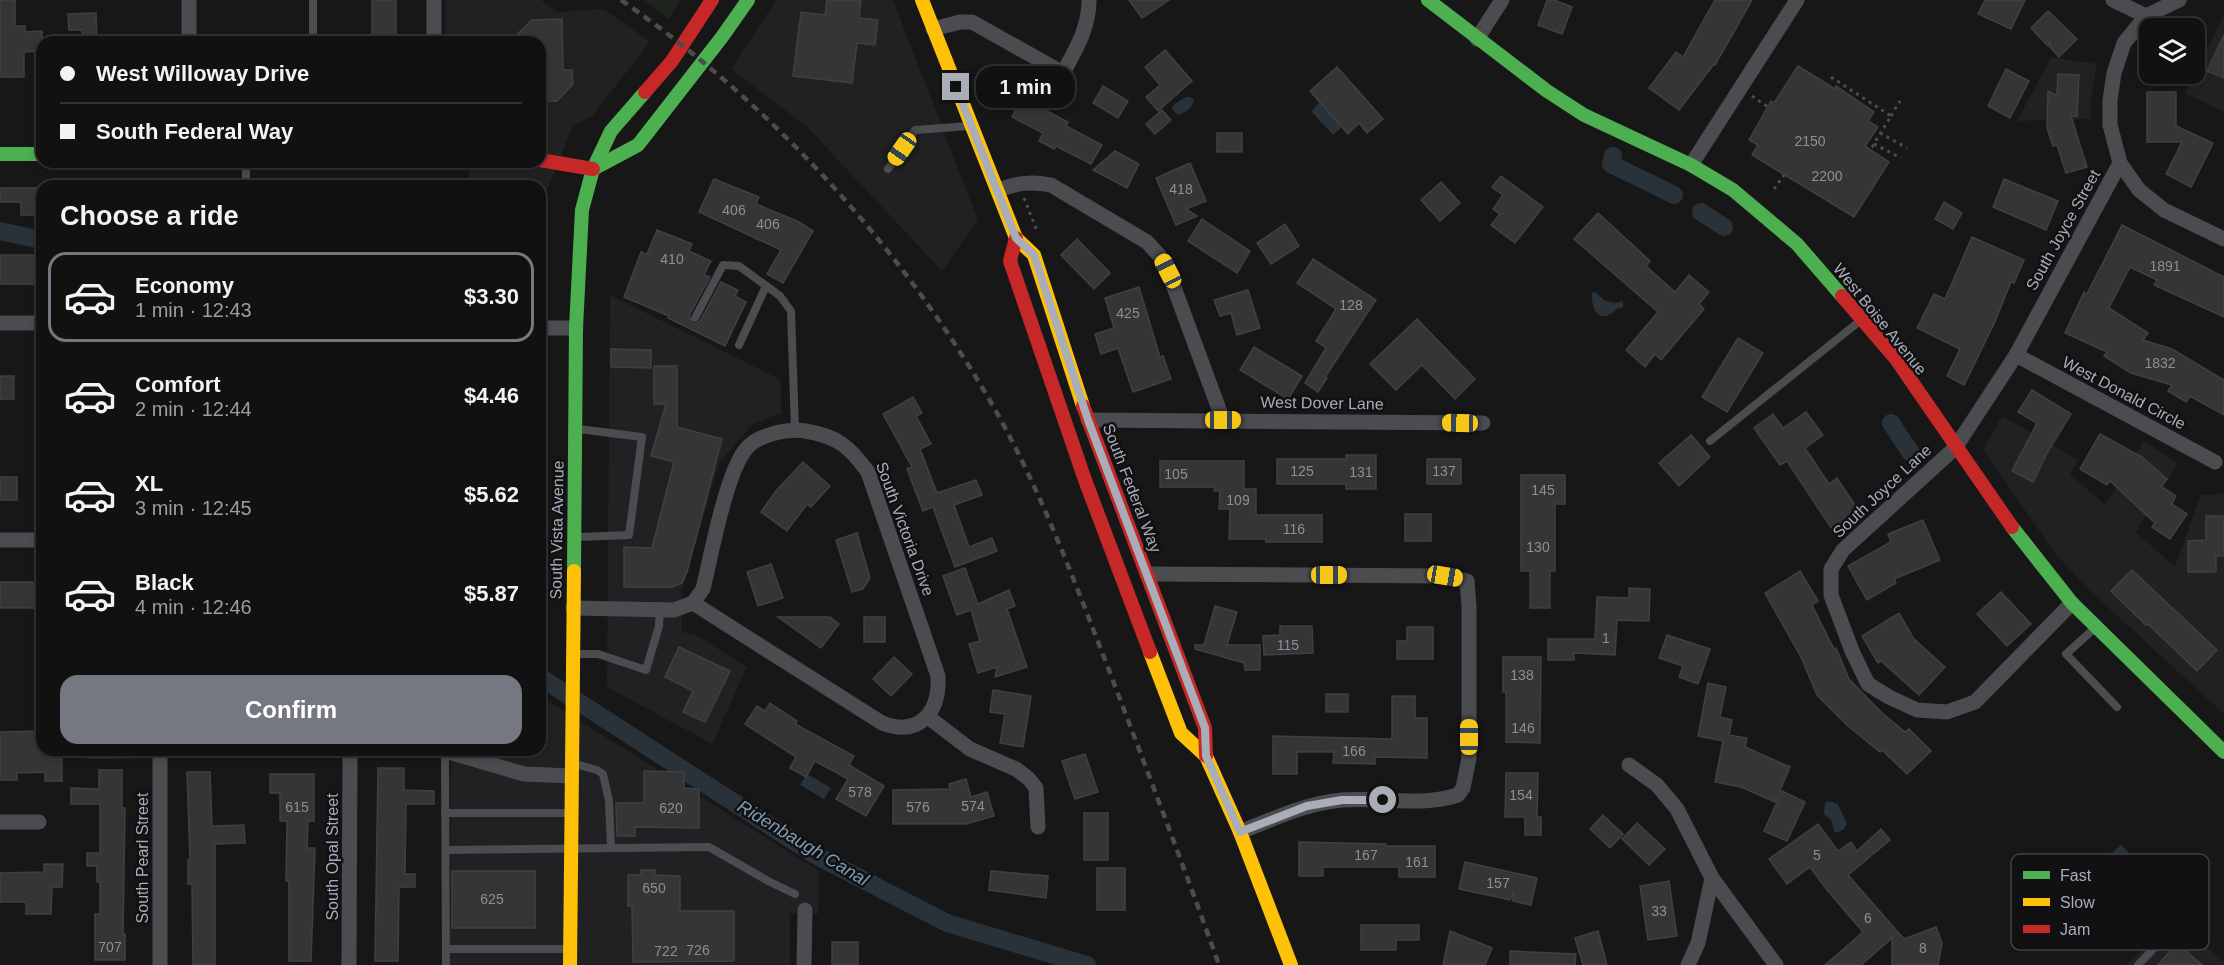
<!DOCTYPE html>
<meta charset="utf-8">
<style>
:root{--surface:#111;--page:#1e1f1f;--text:#f1f3f6;--muted:#9c9d9f;--line:#303131;--accent:#757880}
body{margin:0;font-family:Arial,sans-serif;background:var(--page);color:var(--text);height:100vh;display:flex;flex-direction:column;font-size:22px;white-space:nowrap}
*{box-sizing:border-box;margin:0}
p{font-size:20px;color:var(--muted)}
.icon{flex:none;width:33px;height:33px;fill:none;stroke:currentColor;stroke-width:2;stroke-linecap:round;stroke-linejoin:round}
.map{position:relative;flex:1;overflow:hidden}
.details{position:absolute;left:36px;top:180px;width:510px;height:576px;display:flex;flex-direction:column;background:var(--surface);border-radius:18px;box-shadow:0 3px 9px #0003,0 0 0 2px var(--line)}
.details>*{flex:none}
.guide{position:absolute;left:36px;top:36px;width:510px;height:132px;border-radius:18px;box-shadow:0 3px 9px #0003,0 0 0 2px var(--line);display:grid;align-content:center;height:132px;padding:0 24px;background:var(--surface)}
.buttons{position:absolute;left:2139px;top:18px;display:grid;gap:12px}
.buttons a{display:grid;place-items:center;width:66px;height:66px;border-radius:12px;background:var(--surface);box-shadow:0 3px 9px #0003,0 0 0 2px var(--line);font-size:30px}
.end{position:absolute;width:27px;height:27px;margin:-14px;border:8px solid #a8adb8;background:#111;box-shadow:0 0 0 3px #111}
.from{border-radius:50%}
.bubble{position:absolute;height:42px;border-radius:18px;background:var(--surface);box-shadow:0 3px 9px #0003,0 0 0 2px var(--line);font-size:20px;font-weight:800;line-height:42px;text-align:center}
.car{position:absolute;width:18px;height:36px;margin:-18px -9px;border-radius:8px;box-shadow:0 0 4px 2px #0007;background:linear-gradient(#f5c518 24%,#345 0 40%,#f5c518 0 76%,#345 0 86%,#f5c518 0)}
.guide b{display:flex;align-items:center;gap:21px;height:57px;font-size:22px}
.guide b+b{border-top:2px solid var(--line)}
.guide i{width:15px;height:15px;background:var(--text)}
ul{padding:0;list-style:none}
li{display:flex;align-items:center;gap:18px;height:90px;margin:0 12px 9px;padding:0 12px;border:3px solid transparent;border-radius:18px}
li div{flex:1}
li b{display:block;font-size:22px}
li em{font-style:normal;font-weight:800}
li.active{border-color:var(--accent)}
li>.icon{width:54px;height:54px;stroke-width:1.5}
h2{padding:0 24px;font-size:27px;line-height:72px}
.action{display:flex;gap:12px;margin-top:auto;padding:12px 24px}
.action a{flex:1;height:69px;border-radius:18px;background:var(--accent);color:#fff;font-size:24px;font-weight:800;line-height:69px;text-align:center}
.map>svg:first-child{display:block}
</style>
<div class="map">
<svg width="2224" height="965" viewBox="0 0 2224 965">
<rect width="100%" height="100%" fill="#171717"/>
<g fill="#212123">
<path d="M445,0H541L557,12L604,9L650,42L592,116L572,126L540,210V186H469V162H540V42H446Z"/>
<path d="M776,0H893L978,220L942,271L806,126L731,69Z"/>
<path d="M2224,14V112L2185,93Z"/>
<path d="M2051,57L2097,64L2091,96L2090,119L2017,121Z"/>
<path d="M610,295L781,380V413L753,424L719,463L681,594L682,632L696,635L747,667L712,744L607,687Z"/>
<path d="M2002,416L2078,460L2070,474L2105,505L2144,441L2178,463L2136,532L2175,567L2201,494L2214,495L2224,493V714L2086,587L2054,552L1984,451L1987,442Z"/>
<path d="M540,696L819,871L818,914L790,913V965H450L451,750H540Z"/>
<path d="M2174,919L2224,962V965H2126Z"/>
</g>
<path fill="#1d241e" d="M644,0H680L669,19Z"/>
<g fill="#2a3239">
<path d="M1186,97H1190L1194,100C1191,109 1186,112 1178,115L1172,109L1174,104Z"/>
<path d="M1321,101L1344,125L1333,135L1311,111Z"/>
<path d="M1595,292L1604,300L1614,303L1623,301V308H1618C1601,325 1591,313 1592,293Z"/>
<path d="M807,774L831,788L824,799L800,785Z"/>
<path d="M1828,801L1838,804L1847,824L1844,829L1837,833L1834,831L1831,820L1824,814L1825,803Z"/>
<path d="M2121,845L2128,852L2101,879L2093,872Z"/>
</g>
<g fill="none" stroke-linecap="round" stroke-linejoin="round">
<g stroke="#2a3239" stroke-width="18">
<path d="M1613,156L1611,164L1674,195"/>
<path d="M1701,212L1724,227"/>
<path d="M0,231L42,240"/>
<path d="M1891,423L1911,453"/>
<path d="M540,677L815,855L947,923L1087,965"/>
</g>
</g>
<g fill="#353536" stroke="#3f4043" stroke-width="1.5">
<path d="M0,0H15V26H25V32L42,31V51L25,52L24,53V77H0Z"/>
<rect x="372" y="0" width="24" height="42"/>
<path d="M827,0H861L859,18L878,20L875,45L857,43L852,83L793,76L801,12L825,15Z"/>
<path d="M1129,0H1169L1142,18Z"/>
<path d="M1547,0H1554L1572,7L1562,34L1538,25Z"/>
<path d="M1715,0H1752L1715,65L1714,64L1679,110L1649,88L1676,52L1683,57Z"/>
<path d="M1985,0H2025L2011,29L1978,14Z"/>
<path d="M2048,11L2077,39L2059,57L2050,47V42L2048,46L2031,28Z"/>
<path d="M96,13L97,42H82V30H69L68,14Z"/>
<path d="M562,19L563,70H572L573,84L557,101H540V42H509L532,20Z"/>
<path d="M2224,35V78L2207,71Z"/>
<path d="M1165,50L1192,81L1158,111L1146,97L1160,85L1145,67Z"/>
<path d="M1798,66L1835,89L1836,86L1874,112L1868,121L1878,127L1865,146L1889,162L1854,217L1752,155L1758,145L1749,140L1771,101L1774,103Z"/>
<path d="M1337,67L1383,119L1367,133L1359,123L1348,134L1310,91Z"/>
<path d="M2006,69L2029,81L2010,118L1988,106Z"/>
<path d="M2058,74L2079,75L2077,116H2071L2087,167L2066,173L2057,145L2053,146L2047,128L2048,91L2057,96Z"/>
<path d="M1103,86L1128,101L1118,118L1093,103Z"/>
<path d="M2147,92H2176V126L2213,143L2191,187L2166,174L2182,142H2147Z"/>
<path d="M1022,98L1068,122L1066,126L1102,145L1091,164L1056,146L1054,149L1039,141L1043,133L1012,117Z"/>
<path d="M1162,110L1171,120L1155,134L1146,124Z"/>
<rect x="1217" y="133" width="25" height="19"/>
<path d="M1115,151L1139,164L1127,188L1093,170Z"/>
<path d="M1190,163L1206,201L1186,209L1197,216L1176,225L1156,178Z"/>
<path d="M1501,176L1543,207L1515,243L1491,225L1500,214L1493,209L1503,195L1492,187Z"/>
<path d="M714,179L759,197L756,204L797,221L813,231L783,283L767,274L781,250L699,212Z"/>
<path d="M2004,179L2058,201L2046,230L1993,207Z"/>
<path d="M1441,182L1460,203L1440,221L1421,200Z"/>
<path d="M0,188H42V215H21V202H0Z"/>
<path d="M1944,202L1962,213L1953,229L1935,219Z"/>
<path d="M1598,213L1650,261L1646,266L1675,292L1689,275L1709,292L1699,304L1704,309L1661,360L1655,354L1645,367L1626,350L1658,312L1574,239Z"/>
<path d="M1202,219L1250,251L1237,273L1188,241Z"/>
<path d="M1285,224L1299,246L1271,264L1257,243Z"/>
<path d="M2122,225L2224,277V317L2154,285L2157,280L2130,267L2109,308L2148,333L2143,340L2172,349L2224,380V415L2190,396L2186,402L2168,391L2172,385L2131,373L2104,356L2107,352L2065,333L2084,292L2087,294Z"/>
<path d="M657,230L692,244L689,251L711,261L704,275L710,277L689,316L692,323L696,324L700,321L721,282L738,290L735,296L746,302L725,346L668,318L669,316L624,297L641,252L647,254Z"/>
<path d="M1972,237L2024,260L2014,283L2011,282L1994,324L1964,385L1947,376L1960,349L1917,328L1934,294L1945,299Z"/>
<path d="M1077,239L1110,273L1094,289L1061,255Z"/>
<rect x="0" y="255" width="35" height="29"/>
<path d="M1313,259L1376,300L1325,377L1327,378L1318,392L1305,383L1326,348L1316,341L1336,309L1297,283Z"/>
<path d="M1139,287L1160,357L1163,356L1171,379L1133,392L1118,348L1101,354L1095,334L1114,328L1105,298Z"/>
<path d="M1248,290L1260,328L1237,335L1231,313L1220,316L1214,300Z"/>
<path d="M1417,319L1475,379L1455,399L1422,365L1396,390L1370,364Z"/>
<path d="M1738,338L1763,353L1727,412L1702,397Z"/>
<path d="M1254,347L1302,376L1288,399L1240,370Z"/>
<path d="M611,349L651,350V368L611,367Z"/>
<path d="M654,366H677V427L722,439L687,572L682,583L672,587H624V547L652,548L674,462L651,456L666,404H654Z"/>
<rect x="0" y="376" width="14" height="23"/>
<path d="M2032,390L2071,414L2047,453L2033,482L2012,471L2037,423L2018,412Z"/>
<path d="M913,397L922,413L916,416L931,444L920,449L937,493L976,480L982,495L954,505L969,547L992,538L997,551L955,567L933,507L923,511L907,469L912,467L883,414Z"/>
<path d="M1806,412L1823,435L1805,448L1829,484L1837,478L1859,511L1832,529L1787,461L1780,465L1754,428L1773,414L1783,428Z"/>
<path d="M2100,434L2142,457L2167,479L2161,486L2176,496L2172,504L2187,514L2170,539L2152,527L2155,523L2110,481L2107,485L2080,469Z"/>
<path d="M1691,435L1710,457L1679,486L1659,463Z"/>
<path d="M1346,455H1376V489H1346V484H1277V459H1346Z"/>
<rect x="1427" y="459" width="34" height="25"/>
<path d="M1160,461H1244V489H1256V515H1322V542H1266V539H1229L1230,509H1219L1220,491H1214L1215,487H1160Z"/>
<path d="M803,462L830,486L811,507L807,504L787,531L761,512L776,491Z"/>
<path d="M1521,475H1565V504H1555V571H1550V608H1530V571H1521Z"/>
<rect x="0" y="477" width="17" height="23"/>
<rect x="1405" y="514" width="26" height="27"/>
<path d="M2206,516H2224V556H2216V572H2188V541L2206,540Z"/>
<path d="M1923,520L1940,560L1894,579L1896,583L1867,600L1848,566L1891,542L1888,534Z"/>
<path d="M857,533L870,578L863,589L852,592L836,540Z"/>
<path d="M771,564L783,598L758,606L747,572Z"/>
<path d="M965,568L978,604L1009,590L1015,606L1007,609L1027,667L995,677L997,667L978,673L969,644L980,641L971,610L957,615L943,576Z"/>
<path d="M2132,570L2217,650L2197,671L2148,624L2146,625L2111,591Z"/>
<path d="M1800,571L1818,601L1812,605L1834,649L1836,648L1849,679L1881,712L1905,732L1909,729L1931,751L1907,774L1882,750L1880,752L1848,726L1817,695L1801,657L1765,593Z"/>
<rect x="0" y="582" width="42" height="26"/>
<path d="M1629,588L1650,589L1649,621L1617,620L1615,655L1574,653V660H1548V639H1595L1597,597L1629,598Z"/>
<path d="M2001,592L2031,624L2007,646L1977,614Z"/>
<path d="M1215,606L1237,612L1227,645H1260V670H1245L1244,663L1195,649V645H1204Z"/>
<path d="M1899,613L1914,639L1945,667L1919,695L1881,661L1878,663L1862,636Z"/>
<path d="M778,617H830L839,624L821,648Z"/>
<rect x="864" y="617" width="21" height="25"/>
<path d="M1280,626H1312L1313,653L1264,655L1263,636L1280,635Z"/>
<path d="M1407,627H1433V659H1397V641H1407Z"/>
<path d="M1667,635L1710,649L1698,684L1679,677L1683,666L1659,658Z"/>
<path d="M679,647L730,671L705,722L683,712L693,691L665,677Z"/>
<path d="M894,657L912,674L891,696L873,679Z"/>
<path d="M1503,657H1541L1540,743L1506,742V692H1503Z"/>
<path d="M1708,683L1726,687L1720,717L1732,720L1729,735L1747,738L1745,747L1790,767L1775,802L1741,787L1715,782L1723,741L1698,736Z"/>
<path d="M993,690L1031,696L1023,747L1000,743L1005,714L990,712Z"/>
<rect x="1326" y="694" width="22" height="18"/>
<path d="M1392,696H1415V718H1427V758L1375,757V764L1333,763L1334,752H1297V774H1273V736L1392,739Z"/>
<path d="M770,703L797,721L795,724L854,756L849,765L884,786L866,816L836,799L848,779L815,761L806,777L790,768L796,757L745,724L757,706L765,711Z"/>
<path d="M42,731V750H51V759H62V781H45V772L17,773V780H0V732Z"/>
<path d="M1085,754L1098,792L1075,799L1062,761Z"/>
<path d="M378,768H404V790L434,791V804H406L405,874H415V887H399L398,961H375Z"/>
<path d="M99,770H122V808H125L123,934H125V960H95V914H100V882H97V866H87V853H100V804H71V788L99,789Z"/>
<path d="M644,771L684,772V788L699,789V828L635,827V836H617L616,803H644Z"/>
<path d="M187,772H210L212,826L244,825L245,843L215,844V965H193L192,884H188V860H190Z"/>
<path d="M1506,773H1538L1537,817H1541V835H1525V817H1505Z"/>
<path d="M270,774H314V821H308L307,848H315L311,961H289V881H286L287,821H280V793H270Z"/>
<path d="M966,779L971,797L987,792L994,816L966,824H893V790L950,789L949,784Z"/>
<path d="M1782,791L1805,802L1787,841L1764,831Z"/>
<rect x="1084" y="813" width="24" height="47"/>
<path d="M1603,815L1623,834L1610,848L1590,829Z"/>
<path d="M1637,823L1665,849L1649,865L1622,839Z"/>
<path d="M1818,824L1838,851L1851,842L1857,851L1881,829L1890,840L1848,875L1904,939L1936,927L1942,943L1938,965H1892V938L1861,965H1825L1863,932L1827,890L1810,867L1787,884L1769,859Z"/>
<path d="M1299,842L1386,844V846H1435V877H1399V867H1323V876H1299Z"/>
<path d="M1465,862L1537,878L1531,905L1513,901V893L1510,900L1459,889Z"/>
<path d="M44,864H63L62,887H52L51,914H26V902H0V873L44,872Z"/>
<rect x="1097" y="868" width="28" height="42"/>
<path d="M641,870H655V875L680,876V911H734V961L633,962L632,906H628V875H641Z"/>
<rect x="452" y="871" width="83" height="57"/>
<path d="M991,871L1048,876L1046,898L989,890Z"/>
<path d="M1669,881L1677,936L1648,940L1640,886Z"/>
<path d="M1361,925H1419V940H1396V950H1361Z"/>
<path d="M1450,931L1492,948L1485,965H1443Z"/>
<path d="M1598,931L1607,965H1583L1575,938Z"/>
<rect x="832" y="942" width="26" height="23"/>
<path d="M2177,943L2202,965H2158Z"/>
<path d="M1510,951L1576,954L1575,965H1510Z"/>
</g>
<g fill="none" stroke-linecap="round" stroke-linejoin="round">
<g stroke="#4d4e52" stroke-width="3" stroke-dasharray="3 4.5" stroke-linecap="butt">
<path d="M1831,77L1891,116L1872,147L1867,148"/>
<path d="M1752,96L1768,107"/>
<path d="M1891,116L1900,101"/>
<path d="M1880,133L1907,148"/>
<path d="M1874,144L1901,158"/>
<path d="M1774,189L1784,175"/>
<path d="M1024,198L1037,231"/>
</g>
<g stroke="#4b4c50" stroke-width="8">
<path d="M313,0V42"/>
<path d="M888,169L915,130L969,126"/>
<path d="M246,186V162"/>
<path d="M695,318L723,265L739,266L780,296L791,311L795,430"/>
<path d="M739,345L766,286"/>
<path d="M1710,441L1861,320"/>
<path d="M578,537L629,535L642,437L579,429"/>
<path d="M2095,628L2066,654L2117,707"/>
<path d="M577,654H598L646,670L659,626L660,609"/>
<path d="M445,751L446,965"/>
<path d="M575,764L597,770L603,774L609,801L611,847"/>
<path d="M445,813H570"/>
<path d="M446,850L709,847L768,881L795,894"/>
<path d="M446,949H567"/>
<path d="M2138,965L2158,944"/>
</g>
<g stroke="#4b4c50" stroke-width="15">
<path d="M189,0V42"/>
<path d="M2113,0L2146,16L2179,0"/>
<path d="M933,29L960,22H972L1063,73C1076,49 1089,28 1089,0"/>
<path d="M1477,39L1502,0"/>
<path d="M434,42V0"/>
<path d="M2120,163L2139,190L2164,210L2224,239"/>
<path d="M1691,165L1797,0"/>
<path d="M998,190C1017,183 1031,181 1051,185L1147,242L1159,255L1168,271L1223,420"/>
<path d="M0,323H42"/>
<path d="M540,328H576"/>
<path d="M2016,355L2215,462"/>
<path d="M1088,420L1483,423"/>
<path d="M0,540H42"/>
<path d="M1147,574L1445,576L1467,581L1469,607V758L1463,788L1458,795C1421,807 1380,797 1342,800C1307,803 1273,819 1240,832"/>
<path d="M2072,603L1975,702L1947,712L1917,710L1889,697L1868,684L1852,651L1831,595V569L1843,550L1955,448L2016,355L2120,163L2110,125V100L2114,73L2124,43L2146,16"/>
<path d="M573,608L674,610L693,603L703,589C711,556 726,473 746,449C757,435 788,428 805,431C837,436 849,446 868,472L938,676C940,713 919,737 882,723L693,603"/>
<path d="M928,717L970,749L1016,769L1029,779L1036,788L1038,827"/>
<path d="M442,750L524,774L571,776"/>
<path d="M88,751L222,750"/>
<path d="M1629,765L1657,785L1677,809L1712,878L1776,965"/>
<path d="M0,822H39"/>
<path d="M160,965V750"/>
<path d="M349,965L350,750"/>
<path d="M804,965L805,910"/>
<path d="M1688,965L1698,943L1712,878"/>
</g>
<g stroke="#4caf50" stroke-width="14">
<path d="M1428,0L1547,91L1584,115L1691,165L1733,190L1797,244L1842,296"/>
<path d="M0,154H42"/>
<path d="M593,169L638,145L722,37L748,0"/>
<path d="M2012,527L2072,603L2224,752"/>
<path d="M574,571L576,328L582,210L593,169L611,131L645,92"/>
</g>
<g stroke="#ffc107" stroke-width="14">
<path d="M922,0L1016,238L1034,255L1083,406"/>
<path d="M1150,652L1181,733L1206,756L1240,832L1291,965"/>
<path d="M570,965L574,571"/>
</g>
<g stroke="#c62828" stroke-width="14">
<path d="M645,92L672,61L712,0"/>
<path d="M540,160L593,169"/>
<path d="M1016,238L1010,261L1085,480L1150,652"/>
<path d="M1842,296L1896,359L2012,527"/>
<path d="M1083,406L1205,728L1206,756"/>
</g>
<path stroke="#4b4c4f" stroke-width="4.5" stroke-dasharray="8 6" stroke-linecap="butt" d="M621,0C770,103 897,242 989,399C1038,483 1072,575 1107,665C1145,765 1183,864 1219,965"/>
</g>
<g fill="none" stroke-linecap="round" stroke-linejoin="round">
<path stroke="#a8adb8" stroke-width="8" d="M956,87L1016,238L1034,255L1088,420L1205,728L1206,756L1240,832L1307,806L1342,800H1383"/>
</g>
<g text-anchor="middle" dominant-baseline="central" stroke-width="5" stroke-linejoin="round" paint-order="stroke">
<g font-size="14" fill="#8b8f98">
<text x="1810" y="141">2150</text>
<text x="1827" y="176">2200</text>
<text x="1181" y="189">418</text>
<text x="734" y="210">406</text>
<text x="768" y="224">406</text>
<text x="672" y="259">410</text>
<text x="2165" y="266">1891</text>
<text x="1351" y="305">128</text>
<text x="1128" y="313">425</text>
<text x="2160" y="363">1832</text>
<text x="1302" y="471">125</text>
<text x="1444" y="471">137</text>
<text x="1361" y="472">131</text>
<text x="1176" y="474">105</text>
<text x="1543" y="490">145</text>
<text x="1238" y="500">109</text>
<text x="1294" y="529">116</text>
<text x="1538" y="547">130</text>
<text x="1606" y="638">1</text>
<text x="1288" y="645">115</text>
<text x="1522" y="675">138</text>
<text x="1523" y="728">146</text>
<text x="1354" y="751">166</text>
<text x="860" y="792">578</text>
<text x="1521" y="795">154</text>
<text x="973" y="806">574</text>
<text x="297" y="807">615</text>
<text x="918" y="807">576</text>
<text x="671" y="808">620</text>
<text x="1366" y="855">167</text>
<text x="1817" y="855">5</text>
<text x="1417" y="862">161</text>
<text x="1498" y="883">157</text>
<text x="654" y="888">650</text>
<text x="492" y="899">625</text>
<text x="1659" y="911">33</text>
<text x="1868" y="918">6</text>
<text x="110" y="947">707</text>
<text x="1923" y="948">8</text>
<text x="698" y="950">726</text>
<text x="666" y="951">722</text>
</g>
<g font-size="16" fill="#a8adb8" stroke="#111113">
<text transform="translate(2063 230) rotate(-61)">South Joyce Street</text>
<text transform="translate(1880 319) rotate(51)">West Boise Avenue</text>
<text transform="translate(2124 393) rotate(28)">West Donald Circle</text>
<text transform="translate(1322 403) rotate(1)">West Dover Lane</text>
<text transform="translate(1132 488) rotate(69)">South Federal Way</text>
<text transform="translate(1882 491) rotate(-43)">South Joyce Lane</text>
<text transform="translate(905 529) rotate(70)">South Victoria Drive</text>
<text transform="translate(557 530) rotate(-89)">South Vista Avenue</text>
<text transform="translate(332 857) rotate(-90)">South Opal Street</text>
<text transform="translate(142 858) rotate(-90)">South Pearl Street</text>
</g>
<g font-size="18" font-style="italic" fill="#7f9bb3" stroke="#111113">
<text transform="translate(803 843) rotate(31)">Ridenbaugh Canal</text>
</g>
</g>
<rect x="2011" y="854" width="198" height="96" rx="9" fill="#111113" stroke="#3e4045" stroke-width="1.5"/>
<rect x="2023" y="871" width="27" height="8" fill="#4caf50"/>
<rect x="2023" y="898" width="27" height="8" fill="#ffc107"/>
<rect x="2023" y="925" width="27" height="8" fill="#c62828"/>
<g font-size="16" fill="#a8adb8">
<text x="2060" y="881">Fast</text>
<text x="2060" y="908">Slow</text>
<text x="2060" y="935">Jam</text>
</g>
</svg>
<div class="buttons">
<a><svg class="icon" aria-label="layers" viewBox="0 0 24 24"><path d="M12 4l9 5-9 5-9-5zM3 14l9 5 9-5"/></svg></a>
</div>
<i class="end from" style="left:1383px;top:800px"></i>
<i class="end" style="left:956px;top:87px"></i>
<div class="bubble" style="left:976px;top:66px;width:99px">1 min</div>
<i class="car" style="left:902px;top:149px;rotate:215deg"></i>
<i class="car" style="left:1168px;top:271px;rotate:333deg"></i>
<i class="car" style="left:1223px;top:420px;rotate:90deg"></i>
<i class="car" style="left:1460px;top:423px;rotate:271deg"></i>
<i class="car" style="left:1329px;top:575px;rotate:90deg"></i>
<i class="car" style="left:1445px;top:576px;rotate:100deg"></i>
<i class="car" style="left:1469px;top:737px;rotate:0deg"></i>
<div class="guide">
<b><i class="from"></i>West Willoway Drive</b>
<b><i></i>South Federal Way</b>
</div>
<section class="details">
<h2>Choose a ride</h2>
<ul>
<li class="active"><svg class="icon" aria-label="car" viewBox="0 0 24 24"><path d="M5 17H2v-5l4-1 3-4h7l3 4 3 1v5h-3M9 17h6M6 11h13"/><circle cx="7" cy="17" r="2"/><circle cx="17" cy="17" r="2"/></svg><div><b>Economy</b><p>1 min · 12:43</p></div><em>$3.30</em></li>
<li><svg class="icon" aria-label="car" viewBox="0 0 24 24"><path d="M5 17H2v-5l4-1 3-4h7l3 4 3 1v5h-3M9 17h6M6 11h13"/><circle cx="7" cy="17" r="2"/><circle cx="17" cy="17" r="2"/></svg><div><b>Comfort</b><p>2 min · 12:44</p></div><em>$4.46</em></li>
<li><svg class="icon" aria-label="car" viewBox="0 0 24 24"><path d="M5 17H2v-5l4-1 3-4h7l3 4 3 1v5h-3M9 17h6M6 11h13"/><circle cx="7" cy="17" r="2"/><circle cx="17" cy="17" r="2"/></svg><div><b>XL</b><p>3 min · 12:45</p></div><em>$5.62</em></li>
<li><svg class="icon" aria-label="car" viewBox="0 0 24 24"><path d="M5 17H2v-5l4-1 3-4h7l3 4 3 1v5h-3M9 17h6M6 11h13"/><circle cx="7" cy="17" r="2"/><circle cx="17" cy="17" r="2"/></svg><div><b>Black</b><p>4 min · 12:46</p></div><em>$5.87</em></li>
</ul>
<div class="action"><a>Confirm</a></div>
</section>
</div>
